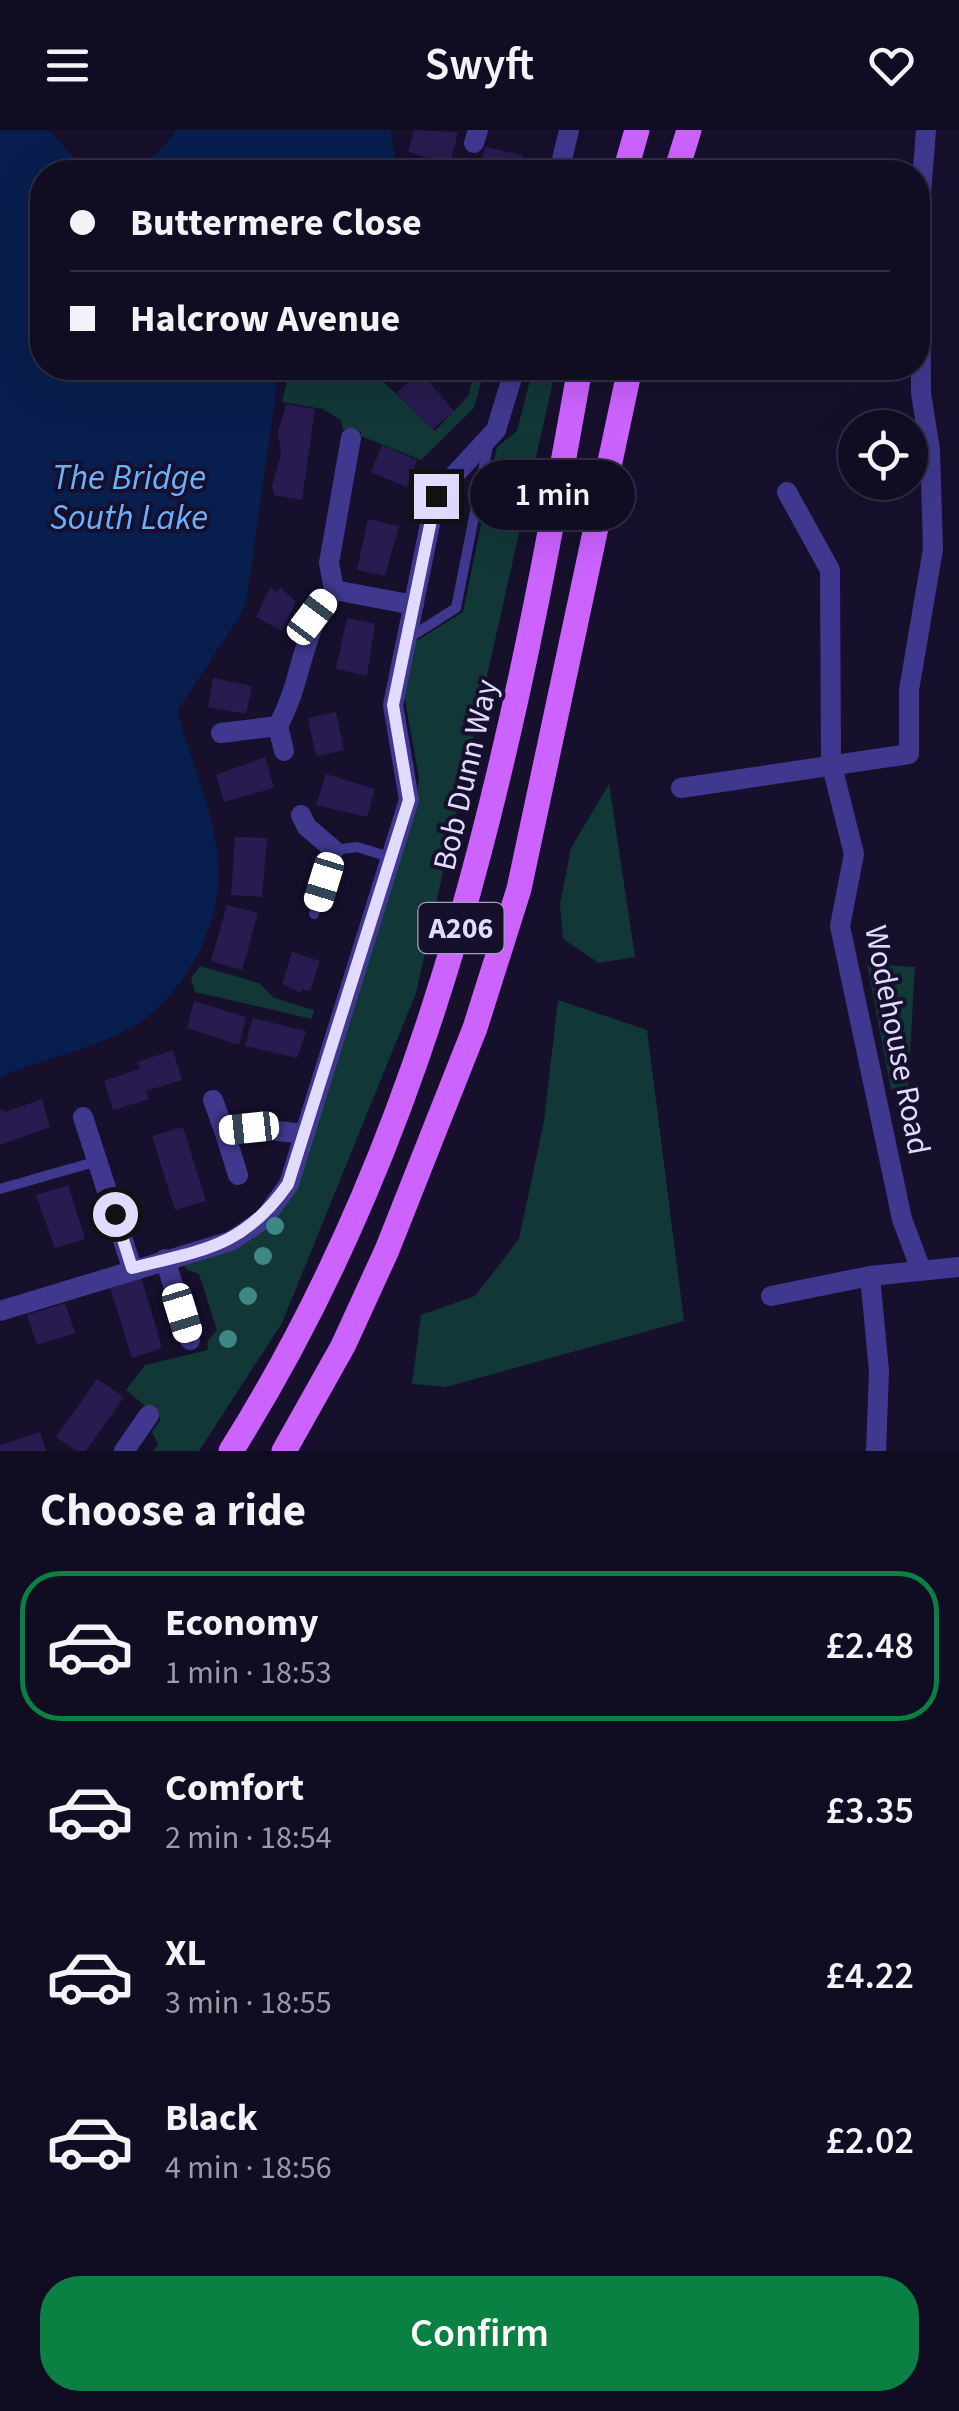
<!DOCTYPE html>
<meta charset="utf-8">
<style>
:root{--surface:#100c22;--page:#19152a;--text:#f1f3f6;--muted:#9c9ba5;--line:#302c40;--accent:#0b8043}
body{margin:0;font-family:"Source Sans 3",sans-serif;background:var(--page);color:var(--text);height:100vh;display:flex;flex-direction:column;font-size:38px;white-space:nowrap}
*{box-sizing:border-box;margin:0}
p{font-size:32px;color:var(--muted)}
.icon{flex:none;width:55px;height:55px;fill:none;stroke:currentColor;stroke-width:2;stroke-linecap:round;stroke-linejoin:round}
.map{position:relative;height:1321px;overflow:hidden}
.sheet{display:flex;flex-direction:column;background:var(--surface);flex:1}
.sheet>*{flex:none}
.guide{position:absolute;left:30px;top:30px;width:900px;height:220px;border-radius:40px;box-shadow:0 10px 40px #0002,0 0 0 2px var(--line);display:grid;align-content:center;height:220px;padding:0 40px;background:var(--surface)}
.tools{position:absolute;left:838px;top:280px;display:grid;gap:20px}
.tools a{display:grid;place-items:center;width:90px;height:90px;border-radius:50%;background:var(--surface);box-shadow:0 10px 40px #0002,0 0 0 2px var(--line);font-size:50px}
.end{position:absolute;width:45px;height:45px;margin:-22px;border:12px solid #e1dcff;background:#111;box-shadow:0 0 0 5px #111}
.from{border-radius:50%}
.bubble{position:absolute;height:70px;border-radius:35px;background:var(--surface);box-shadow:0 10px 40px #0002,0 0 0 2px var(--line);font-size:32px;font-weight:600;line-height:70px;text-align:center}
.car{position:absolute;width:30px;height:60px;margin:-30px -15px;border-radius:12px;box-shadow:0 0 8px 2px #0007;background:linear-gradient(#fff 24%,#345 0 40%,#fff 0 76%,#345 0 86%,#fff 0)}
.guide b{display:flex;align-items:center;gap:35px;height:95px;font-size:38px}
.guide b+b{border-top:2px solid var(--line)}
.guide i{width:25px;height:25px;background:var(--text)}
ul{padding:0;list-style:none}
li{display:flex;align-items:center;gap:30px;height:150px;margin:0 20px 15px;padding:0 20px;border:5px solid transparent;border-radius:40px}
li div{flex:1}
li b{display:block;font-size:38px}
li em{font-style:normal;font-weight:600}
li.active{border-color:var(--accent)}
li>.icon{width:90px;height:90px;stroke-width:1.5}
h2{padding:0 40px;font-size:45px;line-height:120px}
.primary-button{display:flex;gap:20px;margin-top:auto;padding:20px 40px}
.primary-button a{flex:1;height:115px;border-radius:40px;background:var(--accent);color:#fff;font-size:40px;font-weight:600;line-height:115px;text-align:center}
header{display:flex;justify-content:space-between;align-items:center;height:130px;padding:0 40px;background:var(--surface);font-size:45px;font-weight:600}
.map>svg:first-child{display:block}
</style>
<header><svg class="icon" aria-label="menu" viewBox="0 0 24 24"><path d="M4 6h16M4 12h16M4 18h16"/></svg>Swyft<svg class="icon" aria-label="heart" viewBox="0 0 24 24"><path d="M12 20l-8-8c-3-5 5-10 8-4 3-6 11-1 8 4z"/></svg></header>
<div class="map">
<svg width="959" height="1321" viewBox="0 0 959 1321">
<rect width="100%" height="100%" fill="#16102d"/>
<g fill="#123737">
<path d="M290,238H369L435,301L469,265L474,238H485L474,278L421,330L361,306V302L342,299V291L323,279L282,272Z"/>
<path d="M533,238H556L416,863L282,1193L199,1321H153L158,1315L152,1302L161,1289L126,1260L145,1235L208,1220L207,1212L217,1200L199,1144L186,1139L182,1129L266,1093L417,671L419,648L404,564L413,513L463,482L497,317L517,301Z"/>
<path d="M609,654L635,827L599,833L563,809L560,774L571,718Z"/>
<path d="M867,834L915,837L908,958L891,959Z"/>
<path d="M200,836L259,853L274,868L314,880L312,889L195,862L191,848Z"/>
<path d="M558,870L647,900L684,1191L446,1257L412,1254L421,1185L475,1166L519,1109L544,991Z"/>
</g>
<path fill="#081e4e" d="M0,0H48C59,8 70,28 81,33C119,50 156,34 176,0H391L395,26L390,42H42V238H279L247,468L240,486L177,581C204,676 248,745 189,839C173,864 157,883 130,898C90,920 42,929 0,947Z"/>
<g fill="#281b4f">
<path d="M414,0L458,2L450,34L408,22Z"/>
<path d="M485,17L523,25L519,42H479Z"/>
<path d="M420,241L454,281L433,299L396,263Z"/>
<path d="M286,274L315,279L302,370L274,365L272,356L281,324L278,302Z"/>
<path d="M382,315L417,330L407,357L371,342Z"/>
<path d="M368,389L399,396L385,446L357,440Z"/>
<path d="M280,457L296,472L282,501L256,487L270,458L278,462Z"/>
<path d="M347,488L375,494L367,546L336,539Z"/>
<path d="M213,548L252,556L246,584L208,577Z"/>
<path d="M336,582L344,620L316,626L308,588Z"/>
<path d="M265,627L274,658L224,672L216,645Z"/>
<path d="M326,644L375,659L367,687L316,675Z"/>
<path d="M235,707L267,708L262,767L231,765Z"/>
<path d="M227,775L258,783L242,840L211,831Z"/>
<path d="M292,822L320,831L310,861L302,859L301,863L282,854Z"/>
<path d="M194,871L246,887L239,915L187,898Z"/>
<path d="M253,888L306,901L297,928L245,916Z"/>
<path d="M173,920L182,950L146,961L149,969L113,980L104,951L140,939L138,932Z"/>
<path d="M42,969L50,997L0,1015V979L6,982Z"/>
<path d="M183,997L206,1071L175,1080L152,1006Z"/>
<path d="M68,1055L85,1109L55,1118L36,1065Z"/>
<path d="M140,1144L162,1218L132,1228L109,1154Z"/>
<path d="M65,1173L75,1203L37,1215L27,1185Z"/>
<path d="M97,1249L124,1267L86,1321H77L56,1307Z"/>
<path d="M40,1302L46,1321H0V1315Z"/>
</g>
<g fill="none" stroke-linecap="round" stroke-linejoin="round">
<g stroke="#40388e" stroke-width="10">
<path d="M407,509L456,478L488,316"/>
<path d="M314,784L334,720L357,717L390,727"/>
<path d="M0,1059L98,1031"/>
</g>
<g stroke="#40388e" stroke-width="20">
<path d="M474,13L478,0"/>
<path d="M559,42L569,0"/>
<path d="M787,362L830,440L831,632L854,724L840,796L902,1089L921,1140"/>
<path d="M334,460L329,433L351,308"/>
<path d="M221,603L278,596"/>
<path d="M284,621L278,596C304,548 299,506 334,460L414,475"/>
<path d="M681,658L909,624V560L933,419L930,320L921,263L920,76L926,0"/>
<path d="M301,685L307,697L334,720"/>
<path d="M213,970L224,1000"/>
<path d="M83,987L132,1138"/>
<path d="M238,1045L224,1000L249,998L305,1004"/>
<path d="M165,1129L190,1210"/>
<path d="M870,1146L879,1241L876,1321"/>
<path d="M771,1166L870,1146L959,1137"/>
<path d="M0,1181L231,1111L264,1089L289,1054L409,670L393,575L436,365L496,300L515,238"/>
<path d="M124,1321L149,1285"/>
</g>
<g stroke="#cc63ff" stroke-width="25">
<path d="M625,42L637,0"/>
<path d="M676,42L689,0"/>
<path d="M231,1321C439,990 513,617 580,238"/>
<path d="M284,1321L343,1216L387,1120L475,898L519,759L630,238"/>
</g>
</g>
<g fill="#3e8784">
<circle cx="275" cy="1096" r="9"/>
<circle cx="263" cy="1126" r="9"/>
<circle cx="248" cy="1166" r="9"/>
<circle cx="228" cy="1209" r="9"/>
</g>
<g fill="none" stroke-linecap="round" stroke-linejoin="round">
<path stroke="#e1dcff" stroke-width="12" d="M115,1084L132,1138C203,1120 244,1117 288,1054L409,670L393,575L436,366"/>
</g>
<g text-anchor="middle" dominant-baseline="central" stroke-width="8" stroke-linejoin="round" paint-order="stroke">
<rect fill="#16102d" stroke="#a49fc0" stroke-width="2.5" x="418.5" y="773" width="85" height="50" rx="8"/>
<g font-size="30" font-weight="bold" fill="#e1dcff">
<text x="461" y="798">A206</text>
</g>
<g font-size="32" fill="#e1dcff" stroke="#16102d">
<text transform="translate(466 645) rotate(-77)">Bob Dunn Way</text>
<text transform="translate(897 910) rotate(79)">Wodehouse Road</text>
</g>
<g font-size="35" font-style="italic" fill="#6ab2ff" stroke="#16102d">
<text x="129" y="348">The Bridge<tspan x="129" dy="40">South Lake</tspan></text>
</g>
</g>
</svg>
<div class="tools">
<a><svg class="icon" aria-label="locate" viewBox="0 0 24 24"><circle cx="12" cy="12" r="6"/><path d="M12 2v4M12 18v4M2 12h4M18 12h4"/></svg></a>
</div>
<i class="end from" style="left:115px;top:1084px"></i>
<i class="end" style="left:436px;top:366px"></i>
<div class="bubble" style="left:470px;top:330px;width:165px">1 min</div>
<i class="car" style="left:312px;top:487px;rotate:37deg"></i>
<i class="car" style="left:324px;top:752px;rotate:197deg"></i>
<i class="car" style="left:249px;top:998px;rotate:264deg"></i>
<i class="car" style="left:182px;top:1183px;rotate:163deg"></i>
<div class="guide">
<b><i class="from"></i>Buttermere Close</b>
<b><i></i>Halcrow Avenue</b>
</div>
</div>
<section class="sheet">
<h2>Choose a ride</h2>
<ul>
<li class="active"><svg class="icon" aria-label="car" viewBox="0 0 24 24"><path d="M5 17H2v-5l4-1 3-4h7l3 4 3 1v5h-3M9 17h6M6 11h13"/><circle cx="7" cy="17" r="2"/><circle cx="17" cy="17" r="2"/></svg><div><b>Economy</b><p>1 min · 18:53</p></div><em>£2.48</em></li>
<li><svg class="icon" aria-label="car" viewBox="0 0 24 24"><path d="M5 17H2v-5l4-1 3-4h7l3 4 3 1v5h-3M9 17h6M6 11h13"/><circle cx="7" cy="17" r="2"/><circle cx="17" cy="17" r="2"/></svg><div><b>Comfort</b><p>2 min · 18:54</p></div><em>£3.35</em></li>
<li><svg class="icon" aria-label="car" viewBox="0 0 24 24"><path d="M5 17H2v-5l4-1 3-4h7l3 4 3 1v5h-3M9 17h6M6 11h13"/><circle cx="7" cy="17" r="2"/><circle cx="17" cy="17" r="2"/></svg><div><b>XL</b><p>3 min · 18:55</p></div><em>£4.22</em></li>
<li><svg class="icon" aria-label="car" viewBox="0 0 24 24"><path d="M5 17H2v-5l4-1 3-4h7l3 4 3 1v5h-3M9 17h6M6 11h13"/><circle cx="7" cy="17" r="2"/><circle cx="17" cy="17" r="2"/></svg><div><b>Black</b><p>4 min · 18:56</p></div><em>£2.02</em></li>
</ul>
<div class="primary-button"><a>Confirm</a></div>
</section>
